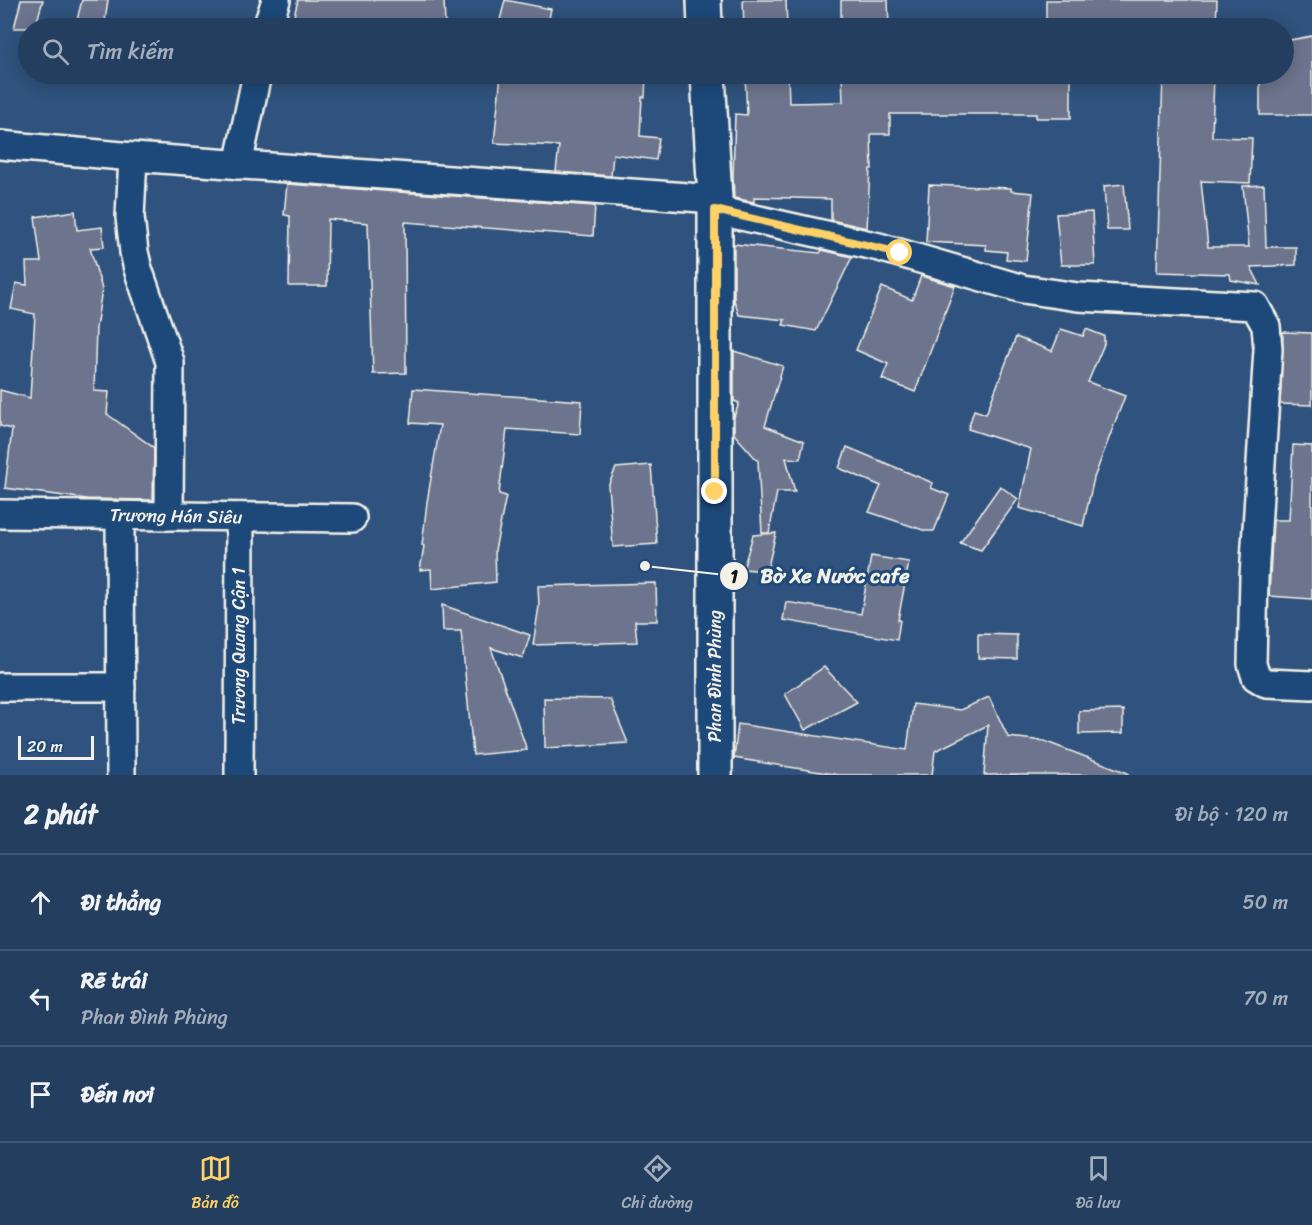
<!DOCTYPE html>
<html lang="vi">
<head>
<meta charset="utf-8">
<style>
  body { margin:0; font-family:Sriracha,sans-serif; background:#2f4967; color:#f1f3f6 }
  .scale { position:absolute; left:18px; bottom:15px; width:76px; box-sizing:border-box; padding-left:6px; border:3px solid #f4f1e8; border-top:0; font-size:16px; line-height:21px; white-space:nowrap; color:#f4f1e8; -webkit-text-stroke:4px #1f4a7a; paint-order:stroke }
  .stop { position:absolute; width:18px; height:18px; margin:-14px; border:4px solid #ffd166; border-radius:50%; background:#fff }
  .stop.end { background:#ffd166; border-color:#fff; box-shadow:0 2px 6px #0008 }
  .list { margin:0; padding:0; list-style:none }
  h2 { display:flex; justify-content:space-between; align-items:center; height:78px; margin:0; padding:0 24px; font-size:26px }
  h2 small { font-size:20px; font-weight:400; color:#a3aebc }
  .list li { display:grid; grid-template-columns:39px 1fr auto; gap:18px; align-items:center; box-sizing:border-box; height:96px; padding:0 24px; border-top:2px solid #405773 }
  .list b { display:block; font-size:22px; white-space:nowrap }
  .list p { margin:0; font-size:20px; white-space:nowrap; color:#a3aebc }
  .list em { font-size:20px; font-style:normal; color:#a3aebc }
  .icon { flex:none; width:33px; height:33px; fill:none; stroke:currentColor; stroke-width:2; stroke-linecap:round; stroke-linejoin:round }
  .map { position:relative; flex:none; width:1312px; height:775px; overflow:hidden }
  .search { position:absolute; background:#233e5e; box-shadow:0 3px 15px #0003; left:18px; right:18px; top:18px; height:66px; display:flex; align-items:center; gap:15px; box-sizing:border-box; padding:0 21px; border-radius:33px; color:#a3aebc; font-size:22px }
  .sheet { height:366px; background:#233e5e }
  nav { display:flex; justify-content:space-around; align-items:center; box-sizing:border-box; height:84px; border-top:2px solid #405773; background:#233e5e; font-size:16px; color:#a3aebc }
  nav a { display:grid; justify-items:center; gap:3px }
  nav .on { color:#ffd166 }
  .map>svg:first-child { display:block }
</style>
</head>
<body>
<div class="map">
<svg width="1312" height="775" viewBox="0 0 1312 775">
  <rect width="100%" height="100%" fill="#2f537e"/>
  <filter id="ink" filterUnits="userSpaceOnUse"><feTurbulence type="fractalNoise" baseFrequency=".0167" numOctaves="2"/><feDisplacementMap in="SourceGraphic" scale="12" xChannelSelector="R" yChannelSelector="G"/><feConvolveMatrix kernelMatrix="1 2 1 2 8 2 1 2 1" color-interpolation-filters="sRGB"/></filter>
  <g filter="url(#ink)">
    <g fill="#6d758e" stroke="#f4f1e8" stroke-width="1.5">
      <path d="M 21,0 L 43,0 L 35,28 L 14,28 Z"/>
      <path d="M 82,0 L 108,0 L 104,28 L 75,28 Z"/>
      <path d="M 298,0 L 444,0 L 445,25 L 424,20 L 420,28 L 291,28 Z"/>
      <path d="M 505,0 L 551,9 L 547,28 L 498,28 Z"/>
      <path d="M 743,0 L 786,0 L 787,28 L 744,28 Z"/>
      <path d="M 841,0 L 888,0 L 889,28 L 841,28 Z"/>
      <path d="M 1046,0 L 1217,0 L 1216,28 L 1046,28 Z"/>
      <path d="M 1312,36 L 1312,115 L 1260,115 L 1260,74 L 1284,74 L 1285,41 Z"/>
      <path d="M 501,74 L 646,74 L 645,97 L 642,97 L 640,136 L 659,138 L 656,160 L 613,154 L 611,176 L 556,172 L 559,146 L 494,143 Z"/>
      <path d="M 745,74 L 788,74 L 789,103 L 843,102 L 842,74 L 987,74 L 987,78 L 1037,79 L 1037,74 L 1071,74 L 1071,118 L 1036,118 L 1036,114 L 890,114 L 890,134 L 871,134 L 872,169 L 870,169 L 867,228 L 831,220 L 831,199 L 754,197 L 754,202 L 734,198 L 733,177 L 735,114 L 747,115 Z"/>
      <path d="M 1163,74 L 1214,74 L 1212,137 L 1252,138 L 1250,183 L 1201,181 L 1208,247 L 1249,247 L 1243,186 L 1264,185 L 1266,247 L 1296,247 L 1296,265 L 1251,267 L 1260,285 L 1231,280 L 1230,274 L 1157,272 Z"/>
      <path d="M 287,184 L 595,206 L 593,236 L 405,222 L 406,373 L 373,374 L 368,223 L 328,219 L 327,286 L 289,286 L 290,216 L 284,215 Z"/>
      <path d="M 1124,184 L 1128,230 L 1107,230 L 1104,186 Z"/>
      <path d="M 929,185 L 1011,188 L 1011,191 L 1033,193 L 1026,261 L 1006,259 L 1007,252 L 986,250 L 986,245 L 926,242 Z"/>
      <path d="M 75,211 L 77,230 L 102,227 L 104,247 L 90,248 L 102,289 L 96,328 L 94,391 L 109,392 L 107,414 L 154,448 L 153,500 L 87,499 L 5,488 L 12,429 L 0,426 L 0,390 L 30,398 L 35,314 L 11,309 L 16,283 L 27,285 L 26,262 L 41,262 L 35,217 Z"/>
      <path d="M 1092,212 L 1095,265 L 1061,265 L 1056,214 Z"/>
      <path d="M 734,244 L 820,253 L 822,250 L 852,257 L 816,331 L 783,325 L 785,320 L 739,315 L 734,300 Z"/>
      <path d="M 921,276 L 955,286 L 915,392 L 882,379 L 888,364 L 856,350 L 882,287 L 912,300 Z"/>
      <path d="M 1061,329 L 1083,336 L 1086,329 L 1104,336 L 1104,344 L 1088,382 L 1125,396 L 1094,478 L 1083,526 L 1019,508 L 1031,449 L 968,429 L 974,410 L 986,414 L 1016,337 L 1052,351 Z"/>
      <path d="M 1283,332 L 1312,333 L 1312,405 L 1280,404 Z"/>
      <path d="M 734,351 L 783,366 L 765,426 L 804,441 L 800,459 L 786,458 L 795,492 L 777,492 L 769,533 L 762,533 L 758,461 L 734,434 L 734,417 L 739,403 L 734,401 Z"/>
      <path d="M 413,389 L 582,401 L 580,434 L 507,429 L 499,494 L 506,496 L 495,550 L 496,582 L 432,589 L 431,569 L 420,570 L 424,546 L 422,545 L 427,502 L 440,425 L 410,423 Z"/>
      <path d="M 1293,445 L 1312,446 L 1312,599 L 1269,596 L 1273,520 L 1289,520 Z"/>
      <path d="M 847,447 L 933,483 L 931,488 L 949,495 L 934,531 L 926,531 L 869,512 L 881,486 L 839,468 Z"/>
      <path d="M 651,465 L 657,544 L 613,547 L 608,486 L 616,468 Z"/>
      <path d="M 1000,486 L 1018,499 L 981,550 L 960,543 Z"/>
      <path d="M 776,533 L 767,571 L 743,569 L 753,535 Z"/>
      <path d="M 871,556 L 909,562 L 898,620 L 900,620 L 897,640 L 783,620 L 786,602 L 861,614 Z"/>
      <path d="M 656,583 L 657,621 L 635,621 L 637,642 L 533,645 L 539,606 L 538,586 Z"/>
      <path d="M 442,605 L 530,635 L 523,658 L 491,648 L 527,750 L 473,755 L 461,631 L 443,631 Z"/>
      <path d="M 978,634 L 1017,635 L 1017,659 L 978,658 Z"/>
      <path d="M 824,667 L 857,702 L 805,730 L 785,694 Z"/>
      <path d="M 989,697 L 1008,737 L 1044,741 L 1128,773 L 1128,775 L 984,775 L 988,725 L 935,751 L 932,775 L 839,775 L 734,758 L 738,724 L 907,750 L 913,704 L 960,710 Z"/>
      <path d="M 544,698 L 610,699 L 628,743 L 545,748 Z"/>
      <path d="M 1123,710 L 1123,733 L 1079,734 L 1079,711 Z"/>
    </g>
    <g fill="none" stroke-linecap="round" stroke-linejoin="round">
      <g stroke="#f4f1e8" stroke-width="32">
        <g id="street">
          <path d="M 267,28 L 276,0"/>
          <path d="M 0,145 L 133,157 L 715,199"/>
          <path d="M 133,157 L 130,217 L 134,252 L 138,269 L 170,362 L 169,516"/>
          <path d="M 238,165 L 257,74"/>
          <path d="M 715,210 L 879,247 L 1023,289 L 1078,297 L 1255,306 L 1266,326 L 1268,349 L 1254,577 L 1252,664 L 1256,677 L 1266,683 L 1312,685"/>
          <path d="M 0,514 L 352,518"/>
          <path d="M 120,516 L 121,775"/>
          <path d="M 0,687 L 121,687"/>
          <path d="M 239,775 L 240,517"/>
        </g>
      </g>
      <g stroke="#f4f1e8" stroke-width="38">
        <g id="secondary">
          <path d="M 704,0 L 705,28"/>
          <path d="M 708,74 L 715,199 L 715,775"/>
        </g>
      </g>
      <use href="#street" stroke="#1f4a7a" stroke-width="27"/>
      <use href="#secondary" stroke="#1f4a7a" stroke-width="33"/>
    </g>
  </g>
  <g fill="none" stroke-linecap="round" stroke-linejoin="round" filter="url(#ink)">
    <path stroke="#ffd166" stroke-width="8" d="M 715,492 L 715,210 L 900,253"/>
  </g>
  <g text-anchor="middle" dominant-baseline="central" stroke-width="6" stroke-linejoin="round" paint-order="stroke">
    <g font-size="18" fill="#f4f1e8" stroke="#1f4a7a">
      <text transform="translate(176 516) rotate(1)">Trương Hán Siêu</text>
      <text transform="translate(239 646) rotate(-90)">Trương Quang Cận 1</text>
      <text transform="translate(715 676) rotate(-90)">Phan Đình Phùng</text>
    </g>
  </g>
  <path fill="none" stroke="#f4f1e8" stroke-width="2" d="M645 566L734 576"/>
  <g fill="#f4f1e8" stroke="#1f4a7a" stroke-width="2">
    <circle cx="645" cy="566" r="6"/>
    <circle cx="734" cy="576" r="15"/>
  </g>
  <g font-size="18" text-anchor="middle" font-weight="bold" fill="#111">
    <text x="734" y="583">1</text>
  </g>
  <g font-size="20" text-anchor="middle" font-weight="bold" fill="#f4f1e8" stroke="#1f4a7a" stroke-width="6" stroke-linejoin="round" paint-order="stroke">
    <text x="835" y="583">Bờ Xe Nước cafe</text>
  </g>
</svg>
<div class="scale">20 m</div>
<div class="stop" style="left:900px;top:253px"></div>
<div class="stop end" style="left:715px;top:492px"></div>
<div class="search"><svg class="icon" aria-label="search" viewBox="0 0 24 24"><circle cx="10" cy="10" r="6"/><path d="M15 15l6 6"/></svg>Tìm kiếm</div>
</div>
<section class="sheet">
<h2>2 phút<small>Đi bộ · 120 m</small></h2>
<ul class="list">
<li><svg class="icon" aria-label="ahead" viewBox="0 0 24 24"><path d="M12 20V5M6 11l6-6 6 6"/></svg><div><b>Đi thẳng</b></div><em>50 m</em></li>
<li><svg class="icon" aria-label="left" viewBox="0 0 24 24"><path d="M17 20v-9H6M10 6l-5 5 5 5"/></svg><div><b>Rẽ trái</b><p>Phan Đình Phùng</p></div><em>70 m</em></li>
<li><svg class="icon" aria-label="arrive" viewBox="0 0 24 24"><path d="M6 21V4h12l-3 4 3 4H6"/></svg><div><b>Đến nơi</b></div></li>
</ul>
</section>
<nav>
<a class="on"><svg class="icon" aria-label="map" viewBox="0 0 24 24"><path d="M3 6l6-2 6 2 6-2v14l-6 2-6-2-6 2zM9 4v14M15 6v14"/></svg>Bản đồ</a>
<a><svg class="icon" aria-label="directions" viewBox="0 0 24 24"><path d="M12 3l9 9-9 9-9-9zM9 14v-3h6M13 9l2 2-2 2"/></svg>Chỉ đường</a>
<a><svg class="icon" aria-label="saved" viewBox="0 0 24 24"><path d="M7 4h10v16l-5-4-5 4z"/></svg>Đã lưu</a>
</nav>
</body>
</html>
